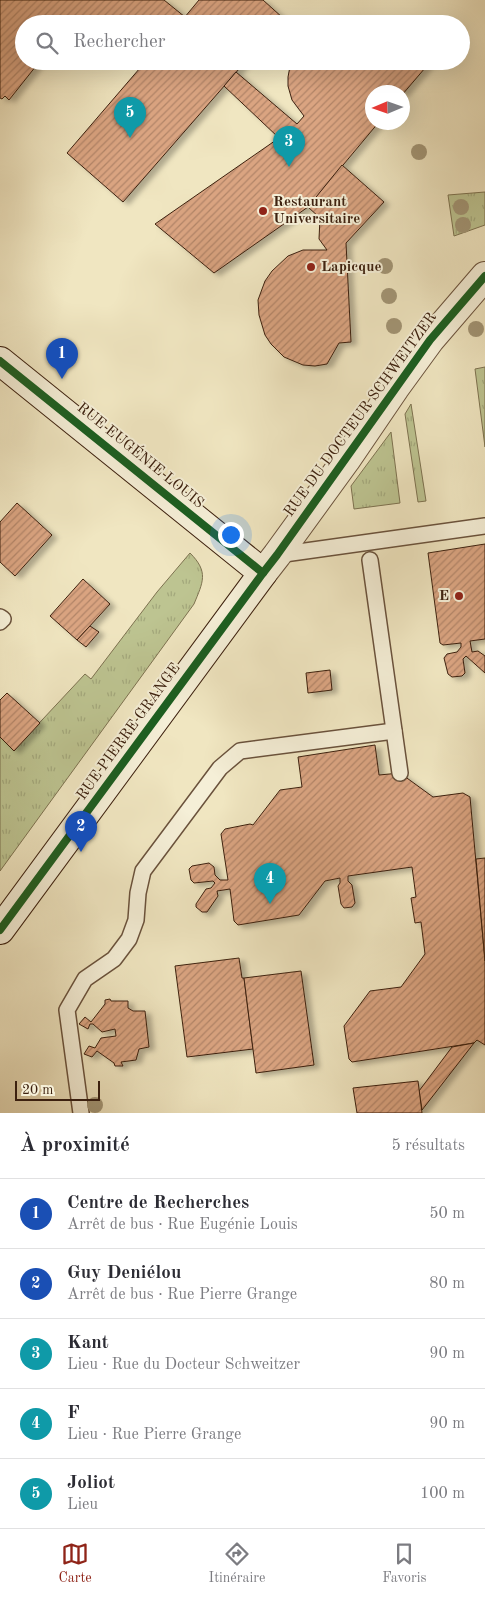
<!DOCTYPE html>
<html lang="fr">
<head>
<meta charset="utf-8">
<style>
  body { margin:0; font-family:"Old Standard TT",serif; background:#f2f2f3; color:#2b2b33 }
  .compass { position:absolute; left:365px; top:85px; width:45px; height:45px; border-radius:50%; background:#fff; box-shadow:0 5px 20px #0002; rotate:268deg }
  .scale { position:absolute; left:15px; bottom:12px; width:85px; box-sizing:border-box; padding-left:5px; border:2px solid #3d210f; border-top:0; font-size:14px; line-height:18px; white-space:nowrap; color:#3d210f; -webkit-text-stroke:4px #f5efd7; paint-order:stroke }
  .you { position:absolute; left:230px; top:534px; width:18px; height:18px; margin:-12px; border:4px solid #fff; border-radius:50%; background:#1a73e8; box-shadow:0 0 0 8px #1a73e833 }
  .badge { display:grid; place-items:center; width:32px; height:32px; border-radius:50%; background:#8f2418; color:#fff; font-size:16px; font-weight:700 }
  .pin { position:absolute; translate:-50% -41px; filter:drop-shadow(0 1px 2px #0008) }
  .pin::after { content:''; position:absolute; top:26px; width:18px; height:15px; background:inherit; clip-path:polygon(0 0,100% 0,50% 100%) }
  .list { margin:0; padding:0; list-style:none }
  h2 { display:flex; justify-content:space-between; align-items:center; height:65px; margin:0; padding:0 20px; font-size:21px }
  h2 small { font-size:16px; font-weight:400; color:#7c7c81 }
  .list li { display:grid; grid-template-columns:32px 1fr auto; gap:15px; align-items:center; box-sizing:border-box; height:70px; padding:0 20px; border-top:1px solid #e1e1e2 }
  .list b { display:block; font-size:19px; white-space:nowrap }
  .list p { margin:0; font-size:16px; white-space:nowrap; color:#7c7c81 }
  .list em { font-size:16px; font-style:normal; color:#7c7c81 }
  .icon { flex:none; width:28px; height:28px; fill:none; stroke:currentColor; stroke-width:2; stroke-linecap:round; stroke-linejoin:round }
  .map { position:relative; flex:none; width:485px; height:1113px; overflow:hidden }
  .search { position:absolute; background:#fff; box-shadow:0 5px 20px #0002; left:15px; right:15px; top:15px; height:55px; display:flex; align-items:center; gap:12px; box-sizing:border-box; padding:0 18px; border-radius:28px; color:#7c7c81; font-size:19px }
  .sheet { height:415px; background:#fff }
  nav { display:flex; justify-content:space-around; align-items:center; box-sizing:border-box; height:70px; border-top:1px solid #e1e1e2; background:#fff; font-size:14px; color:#7c7c81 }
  nav a { display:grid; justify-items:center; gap:2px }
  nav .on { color:#8f2418 }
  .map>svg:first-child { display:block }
</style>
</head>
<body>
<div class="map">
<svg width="485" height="1113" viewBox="0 0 485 1113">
  <defs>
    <pattern id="grass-tufts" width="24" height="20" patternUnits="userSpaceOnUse" patternTransform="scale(1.25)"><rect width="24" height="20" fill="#bdc491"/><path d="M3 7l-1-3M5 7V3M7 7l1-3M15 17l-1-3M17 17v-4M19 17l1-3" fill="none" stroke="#a3a87c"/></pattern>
    <pattern id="building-hatch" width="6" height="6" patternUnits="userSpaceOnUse" patternTransform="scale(1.25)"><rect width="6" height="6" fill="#daa481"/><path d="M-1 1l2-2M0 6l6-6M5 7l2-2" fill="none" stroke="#b28568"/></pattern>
    <filter id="shadow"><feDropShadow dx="5.5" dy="3" stdDeviation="2.5" flood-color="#0004"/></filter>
  </defs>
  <rect width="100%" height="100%" fill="#f0e6c1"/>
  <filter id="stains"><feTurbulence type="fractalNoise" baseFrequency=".004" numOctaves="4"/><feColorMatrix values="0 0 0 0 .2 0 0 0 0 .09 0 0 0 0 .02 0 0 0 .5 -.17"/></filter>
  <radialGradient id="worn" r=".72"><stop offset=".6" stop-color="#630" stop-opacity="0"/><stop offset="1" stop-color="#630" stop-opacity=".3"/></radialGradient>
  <g fill="url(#grass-tufts)" stroke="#7d7250">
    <path d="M 485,192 L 485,225 L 454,236 L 448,195 Z"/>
    <path d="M 485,367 L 485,447 L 475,369 Z"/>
    <path d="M 411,404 L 426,501 L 418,502 L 405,414 Z"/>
    <path d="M 391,432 L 400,503 L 354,509 L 351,486 Z"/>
    <path d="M 190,553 C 209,572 203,582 194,604 L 0,871 L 0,737 L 14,750 L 85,674 L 91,679 L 157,592 Z"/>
  </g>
  <g fill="url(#building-hatch)" stroke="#3d210f" filter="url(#shadow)">
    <path d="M 0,0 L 164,0 L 185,17 L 179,24 L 24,24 L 24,61 L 40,61 L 9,100 L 5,96 L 2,99 L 0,98 Z"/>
    <path d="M 199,0 L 263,0 L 283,18 L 278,24 L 179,24 Z"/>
    <path d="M 146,61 L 246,61 L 123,202 L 67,153 Z"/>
    <path d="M 291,61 L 431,61 L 402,95 L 402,92 L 372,92 L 372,122 L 379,122 L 308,207 L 214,273 L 155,224 L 279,138 L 224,86 L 236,72 L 297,124 L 304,116 L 292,100 L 288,86 L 288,77 Z"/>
    <path d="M 342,165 L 384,202 L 346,243 L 351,342 L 339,343 L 327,364 L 315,366 L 303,365 L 284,357 L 271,344 L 265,335 L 259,315 L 258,300 L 265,281 L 272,271 L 288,256 L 303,250 L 327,250 L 319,239 L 320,218 L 308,207 Z"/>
    <path d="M 17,503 L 52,535 L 15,576 L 0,562 L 0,522 Z"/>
    <path d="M 485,544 L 485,639 L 470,641 L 472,652 L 478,651 L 485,656 L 485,673 L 466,656 L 463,659 L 465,673 L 462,676 L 452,677 L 448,674 L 444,658 L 447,654 L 457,652 L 461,647 L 461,643 L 443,645 L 440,643 L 428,553 Z"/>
    <path d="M 83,579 L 110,604 L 77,640 L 50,616 Z"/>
    <path d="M 90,626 L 99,632 L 86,647 L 77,640 Z"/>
    <path d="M 330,670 L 332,690 L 308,693 L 306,673 Z"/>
    <path d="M 7,693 L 40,723 L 14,751 L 0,737 L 0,700 Z"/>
    <path d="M 375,745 L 379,775 L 400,773 L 433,797 L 463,793 L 470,797 L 485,961 L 485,1045 L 477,1040 L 474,1043 L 352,1062 L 349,1059 L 344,1026 L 370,991 L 401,987 L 425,954 L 421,922 L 415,923 L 411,898 L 416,897 L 412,867 L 348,876 L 348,881 L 352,885 L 355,903 L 352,907 L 344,908 L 341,904 L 338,886 L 340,883 L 340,878 L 325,881 L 299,915 L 238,925 L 234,921 L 230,889 L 217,891 L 218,896 L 207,912 L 202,912 L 196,907 L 196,904 L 206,889 L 211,888 L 215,883 L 213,881 L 194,883 L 191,880 L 189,869 L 192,866 L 209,863 L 214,867 L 215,875 L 220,880 L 228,880 L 221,834 L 225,829 L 250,824 L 253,825 L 280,790 L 302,787 L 298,757 Z"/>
    <path d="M 485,858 L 485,961 L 476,859 Z"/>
    <path d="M 239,958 L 242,978 L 244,978 L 253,1049 L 187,1057 L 175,966 Z"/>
    <path d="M 301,971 L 314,1065 L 256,1073 L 244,978 Z"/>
    <path d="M 110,999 L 111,1001 L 128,1001 L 128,1008 L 133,1011 L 145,1011 L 149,1047 L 139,1049 L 136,1060 L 121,1062 L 123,1066 L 115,1066 L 114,1063 L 97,1051 L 92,1057 L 84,1054 L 89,1046 L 95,1048 L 101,1038 L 116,1036 L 115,1029 L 102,1032 L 93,1024 L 90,1024 L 88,1029 L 79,1024 L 85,1017 L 91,1022 L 105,1004 L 105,1000 Z"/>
    <path d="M 474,1043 L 422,1110 L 419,1091 L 452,1047 Z"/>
    <path d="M 418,1081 L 422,1113 L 357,1113 L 353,1088 Z"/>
  </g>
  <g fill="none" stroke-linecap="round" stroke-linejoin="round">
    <g stroke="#6a523c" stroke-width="18">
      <g id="lane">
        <path d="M 277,555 L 485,526"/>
        <path d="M 370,560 L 400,773"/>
        <path d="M 0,617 L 3,619 L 0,622"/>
        <path d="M 81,1113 L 67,1010 L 85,979 L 114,959 L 129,939 L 136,920 L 138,893 L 143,871 L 220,768 L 240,751 L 394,731"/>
      </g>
    </g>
    <g stroke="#6a523c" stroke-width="30">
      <path id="street" d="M 263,573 L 277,555 L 346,460 L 395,388 L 430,340 L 485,276"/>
    </g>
    <g stroke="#3d210f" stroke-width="30">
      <path id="secondary" d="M 0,361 L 263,573 L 0,930"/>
    </g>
    <use href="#lane" stroke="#f5efd7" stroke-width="15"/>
    <use href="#street" stroke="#f5efd7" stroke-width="28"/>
    <use href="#secondary" stroke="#f5efd7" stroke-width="28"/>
    <g stroke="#f5efd7" stroke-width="11">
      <g id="cycleway">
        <path d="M 0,361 L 263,573"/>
        <path d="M 0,930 L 263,573 L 277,555 L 430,340 L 485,276"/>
      </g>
    </g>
    <use href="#cycleway" stroke="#1b5e20" stroke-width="8"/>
  </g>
  <g fill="#a29575">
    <circle cx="419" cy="152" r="8"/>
    <circle cx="461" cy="207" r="8"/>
    <circle cx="463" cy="225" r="8"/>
    <circle cx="385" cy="266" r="8"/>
    <circle cx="389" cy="296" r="8"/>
    <circle cx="394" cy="326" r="8"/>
    <circle cx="476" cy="329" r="8"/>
    <circle cx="95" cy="1105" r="8"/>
  </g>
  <g fill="#8f2418" stroke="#f5efd7" stroke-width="2">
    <circle cx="263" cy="211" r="5"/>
    <circle cx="311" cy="267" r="5"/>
    <circle cx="459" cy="596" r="5"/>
  </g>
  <g text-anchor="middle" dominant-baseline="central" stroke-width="4" stroke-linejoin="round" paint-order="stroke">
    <g font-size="15" font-weight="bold" fill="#3d210f" stroke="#f5efd7" text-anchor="start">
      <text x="273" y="202">Restaurant<tspan x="273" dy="17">Universitaire</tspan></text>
      <text x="321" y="267">Lapicque</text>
      <text x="449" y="596" text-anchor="end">E</text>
    </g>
    <g font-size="15" fill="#3d210f" stroke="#f5efd7">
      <text transform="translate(361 415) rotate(-54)">RUE DU DOCTEUR SCHWEITZER</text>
      <text transform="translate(140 456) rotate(39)">RUE EUGÉNIE LOUIS</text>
      <text transform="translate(129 732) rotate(-54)">RUE PIERRE GRANGE</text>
    </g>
  </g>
  <rect width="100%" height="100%" filter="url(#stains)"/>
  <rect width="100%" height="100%" fill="url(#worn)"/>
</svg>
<svg class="compass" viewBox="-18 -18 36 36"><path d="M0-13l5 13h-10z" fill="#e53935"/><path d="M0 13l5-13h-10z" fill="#7c7c81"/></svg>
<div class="scale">20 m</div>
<div class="you"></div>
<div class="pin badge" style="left:62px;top:379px;background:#1a4fb4">1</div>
<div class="pin badge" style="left:81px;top:852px;background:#1a4fb4">2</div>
<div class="pin badge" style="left:289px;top:167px;background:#0f9aa8">3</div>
<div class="pin badge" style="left:270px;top:904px;background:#0f9aa8">4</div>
<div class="pin badge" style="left:130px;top:138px;background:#0f9aa8">5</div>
<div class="search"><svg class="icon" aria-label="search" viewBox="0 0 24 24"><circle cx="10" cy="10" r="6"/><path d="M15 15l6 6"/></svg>Rechercher</div>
</div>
<section class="sheet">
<h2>À proximité<small>5 résultats</small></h2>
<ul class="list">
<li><span class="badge" style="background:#1a4fb4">1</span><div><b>Centre de Recherches</b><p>Arrêt de bus · Rue Eugénie Louis</p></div><em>50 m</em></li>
<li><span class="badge" style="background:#1a4fb4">2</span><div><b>Guy Deniélou</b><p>Arrêt de bus · Rue Pierre Grange</p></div><em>80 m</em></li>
<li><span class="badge" style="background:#0f9aa8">3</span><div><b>Kant</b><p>Lieu · Rue du Docteur Schweitzer</p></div><em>90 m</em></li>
<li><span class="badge" style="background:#0f9aa8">4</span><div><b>F</b><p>Lieu · Rue Pierre Grange</p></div><em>90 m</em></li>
<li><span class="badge" style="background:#0f9aa8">5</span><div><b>Joliot</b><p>Lieu</p></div><em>100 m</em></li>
</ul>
</section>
<nav>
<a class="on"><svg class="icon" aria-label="map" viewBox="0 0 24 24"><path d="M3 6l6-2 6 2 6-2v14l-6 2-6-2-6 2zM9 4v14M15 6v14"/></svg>Carte</a>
<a><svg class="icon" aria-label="directions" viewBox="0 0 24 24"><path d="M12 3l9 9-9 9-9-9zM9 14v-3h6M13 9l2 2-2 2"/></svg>Itinéraire</a>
<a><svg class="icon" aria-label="saved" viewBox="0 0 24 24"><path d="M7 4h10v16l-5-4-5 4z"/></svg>Favoris</a>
</nav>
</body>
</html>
